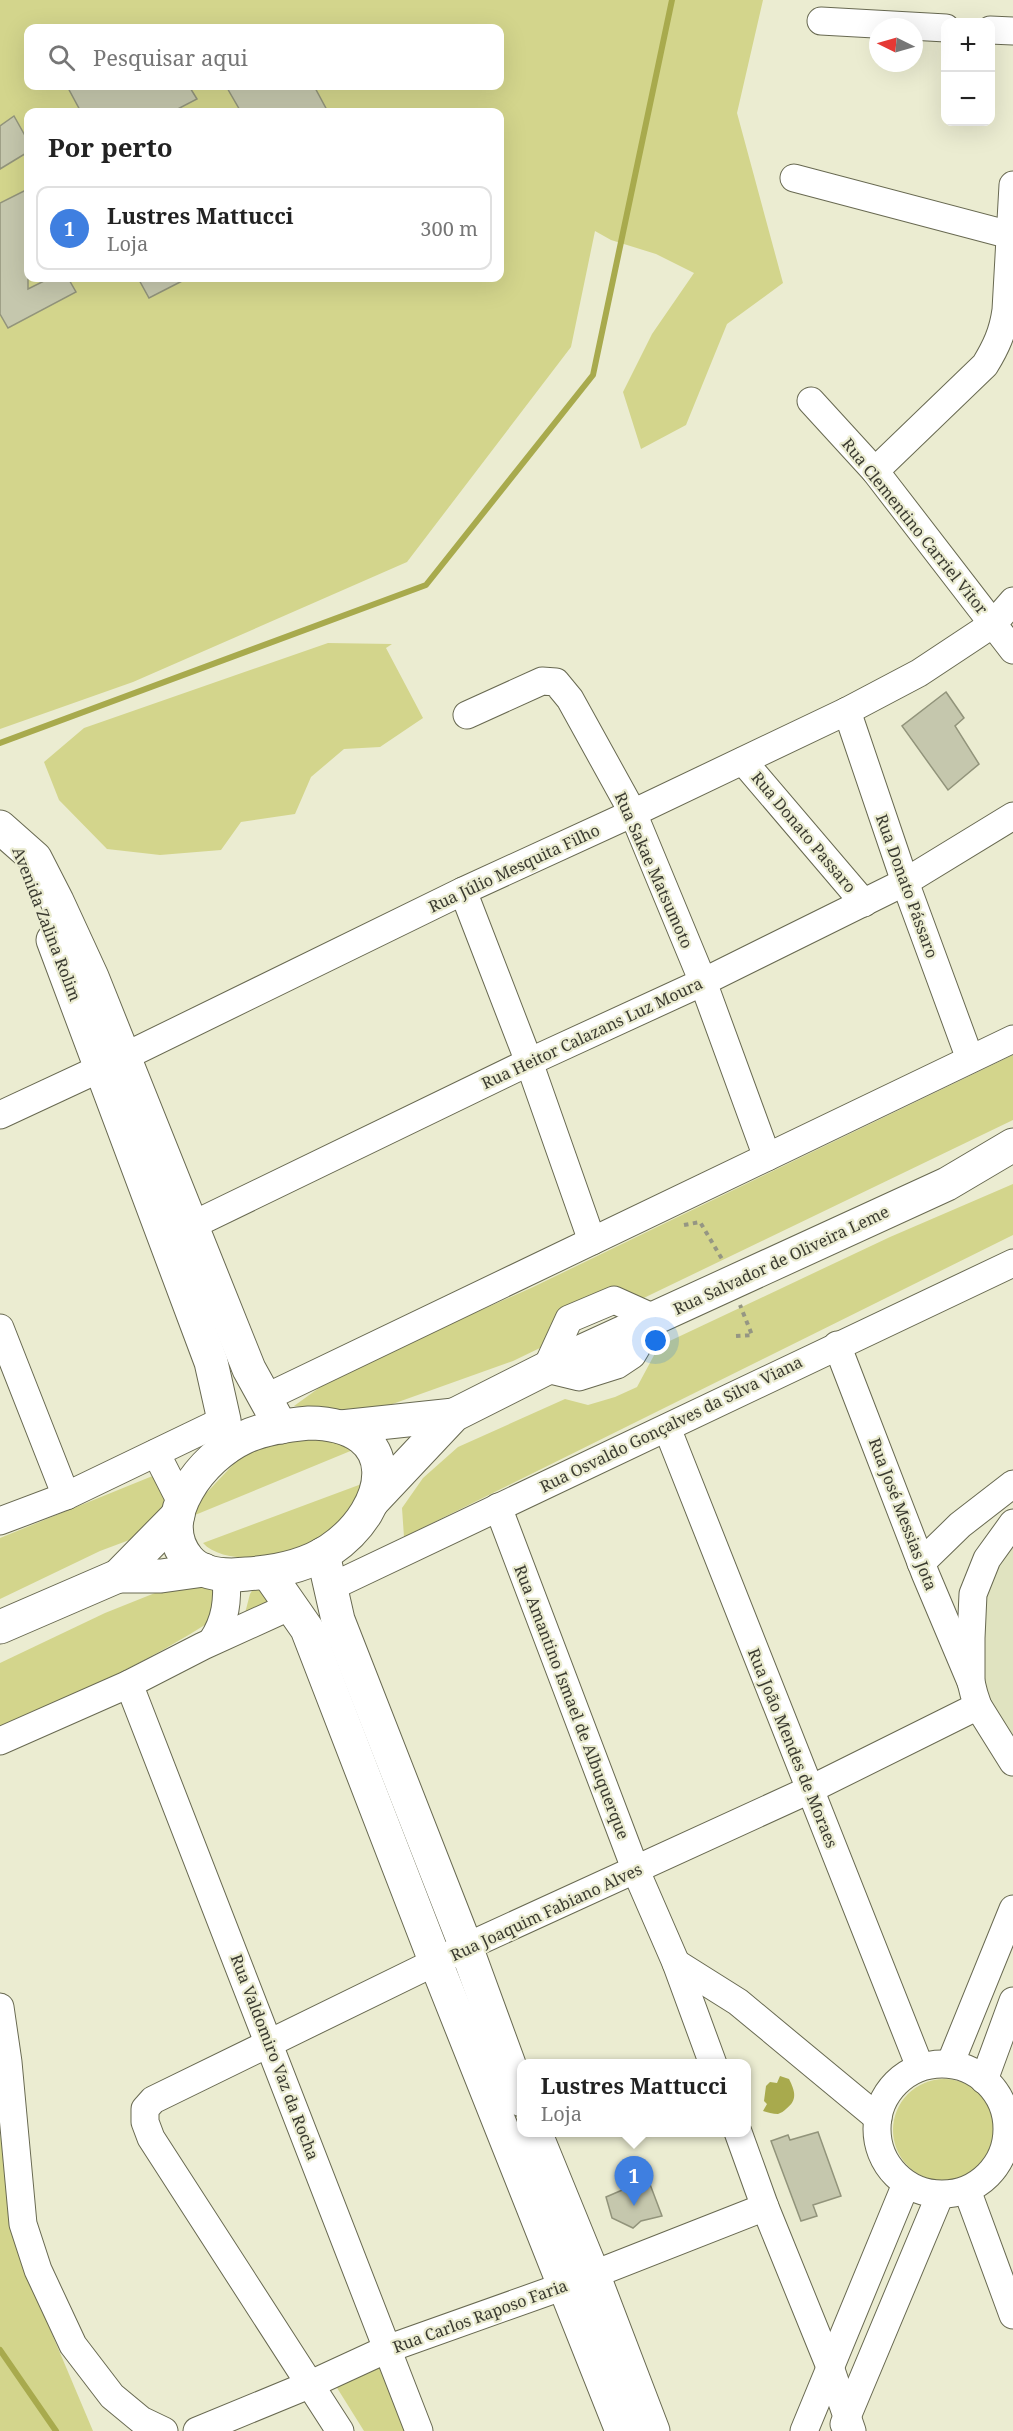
<!DOCTYPE html>
<html lang="pt">
<head>
<meta charset="utf-8">
<style>
  body { margin:0; font-family:"Noto Serif",serif; background:#f2f2f2; color:#222 }
  .controls { position:absolute; right:18px; top:18px; display:grid; overflow:hidden; border-radius:12px; box-shadow:0 6px 24px #0002 }
  .controls button { width:54px; height:54px; display:grid; place-items:center; padding:0; border:0; border-bottom:2px solid #e0e0e0; background:#fff; color:#222; font:30px sans-serif }
  .compass { position:absolute; left:869px; top:18px; width:54px; height:54px; border-radius:50%; background:#fff; box-shadow:0 6px 24px #0002; rotate:275deg }
  .you { position:absolute; left:656px; top:1341px; width:21px; height:21px; margin:-15px; border:4px solid #fff; border-radius:50%; background:#1a73e8; box-shadow:0 0 0 9px #1a73e833 }
  .badge { display:grid; place-items:center; width:39px; height:39px; border-radius:50%; background:#81822c; color:#fff; font-size:20px; font-weight:700 }
  .pin { position:absolute; translate:-50% -50px; filter:drop-shadow(0 2px 3px #0008) }
  .pin::after { content:''; position:absolute; top:32px; width:21px; height:18px; background:inherit; clip-path:polygon(0 0,100% 0,50% 100%) }
  .popup { position:absolute; left:517px; top:2059px; width:234px; height:78px; box-sizing:border-box; display:grid; place-content:center; border-radius:12px; background:#fff; filter:drop-shadow(0 2px 4px #0005); font-size:20px; white-space:nowrap; color:#767676 }
  .popup b { font-size:22px; color:#222 }
  .popup::after { content:''; position:absolute; left:50%; top:100%; margin-left:-12px; border:12px solid transparent; border-top-color:#fff }
  .list { margin:0; padding:0; list-style:none }
  h2 { display:flex; justify-content:space-between; align-items:center; height:78px; margin:0; padding:0 24px; font-size:26px }
  h2 small { font-size:20px; font-weight:400; color:#767676 }
  .list li { display:grid; grid-template-columns:39px 1fr auto; gap:18px; align-items:center; box-sizing:border-box; height:84px; margin:0 12px 12px; padding:0 12px; border:2px solid #e0e0e0; border-radius:12px }
  .list b { display:block; font-size:22px; white-space:nowrap }
  .list p { margin:0; font-size:20px; white-space:nowrap; color:#767676 }
  .list em { font-size:20px; font-style:normal; color:#767676 }
  .icon { flex:none; width:33px; height:33px; fill:none; stroke:currentColor; stroke-width:2; stroke-linecap:round; stroke-linejoin:round }
  .map { position:relative; flex:none; width:1013px; height:2431px; overflow:hidden }
  .search { position:absolute; background:#fff; box-shadow:0 6px 24px #0002; left:24px; top:24px; width:480px; height:66px; display:flex; align-items:center; gap:15px; box-sizing:border-box; padding:0 21px; border-radius:12px; color:#767676; font-size:22px }
  .panel { position:absolute; background:#fff; box-shadow:0 6px 24px #0002; left:24px; top:108px; width:480px; height:174px; border-radius:12px }
  .map>svg:first-child { display:block }
</style>
</head>
<body>
<div class="map">
<svg width="1013" height="2431" viewBox="0 0 1013 2431">
  <rect width="100%" height="100%" fill="#ebecd1"/>
  <path fill="#e0e3c0" d="M 1013,1528 L 1013,1744 L 983,1698 L 976,1614 Z"/>
  <g fill="#d3d58c" fill-rule="evenodd">
    <path d="M 0,0 L 763,0 L 737,113 L 783,283 L 727,324 L 686,425 L 641,449 L 623,392 L 652,334 L 694,273 L 656,254 L 611,240 L 595,231 L 571,347 L 407,562 L 133,682 L 0,729 ZM 28,28 L 500,28 L 500,86 L 28,86 ZM 28,112 L 500,112 L 500,278 L 28,278 Z"/>
    <path d="M 328,643 L 392,644 L 386,648 L 423,718 L 380,747 L 344,749 L 311,777 L 295,814 L 241,822 L 221,850 L 160,855 L 107,849 L 59,800 L 44,762 L 84,728 Z"/>
    <path d="M 1013,1055 L 1013,1120 L 513,1361 L 387,1406 L 334,1410 L 294,1406 L 341,1372 L 531,1288 Z"/>
    <path d="M 1013,1184 L 1013,1235 L 404,1537 L 402,1508 L 423,1478 L 458,1447 L 565,1399 L 588,1405 L 615,1397 L 637,1387 L 659,1346 L 890,1237 Z"/>
    <path d="M 311,1432 L 365,1445 L 195,1515 L 197,1503 L 243,1454 Z"/>
    <path d="M 155,1475 L 166,1501 L 140,1536 L 100,1551 L 0,1599 L 0,1538 Z"/>
    <path d="M 375,1479 C 361,1495 339,1527 324,1539 C 300,1558 225,1568 203,1543 Z"/>
    <path d="M 218,1586 L 216,1618 C 148,1662 74,1696 0,1728 L 0,1663 L 105,1613 L 165,1589 Z"/>
    <path d="M 255,1586 L 279,1602 L 244,1617 L 250,1594 Z"/>
    <circle cx="944" cy="2130" r="51"/>
    <path d="M 0,2135 L 22,2250 L 44,2315 L 93,2431 L 0,2431 Z"/>
    <path d="M 387,2363 L 413,2431 L 364,2431 L 334,2383 Z"/>
  </g>
  <path fill="#a8aa4d" d="M 780,2076 L 789,2079 C 795,2091 798,2100 786,2109 C 784,2111 781,2113 778,2114 C 773,2114 767,2112 763,2111 L 767,2104 L 764,2101 L 766,2086 L 770,2082 L 777,2083 Z"/>
  <g fill="none" stroke-linecap="round" stroke-linejoin="round">
    <g stroke="#a8aa4d" stroke-width="6">
      <path d="M 0,743 L 426,585 L 593,375 L 672,0"/>
      <path d="M 0,2350 L 56,2431"/>
    </g>
  </g>
  <g fill="#c5c7ad" stroke="#92947b" stroke-width="1.5">
    <path d="M 67,86 L 189,86 L 197,99 L 172,112 L 81,112 Z"/>
    <path d="M 226,86 L 314,86 L 328,112 L 241,112 Z"/>
    <path d="M 14,116 L 28,141 L 28,152 L 0,169 L 0,126 Z"/>
    <path d="M 28,189 L 28,289 L 50,278 L 68,278 L 76,292 L 8,328 L 0,314 L 0,203 Z"/>
    <path d="M 138,278 L 188,278 L 149,298 Z"/>
    <path d="M 946,692 L 964,718 L 955,726 L 979,764 L 948,790 L 902,726 Z"/>
    <path d="M 818,2132 L 841,2196 L 813,2205 L 817,2216 L 801,2221 L 771,2141 L 788,2135 L 790,2140 Z"/>
    <path d="M 648,2179 L 662,2216 L 641,2221 L 633,2228 L 612,2218 L 606,2197 Z"/>
  </g>
  <g fill="none" stroke-linecap="round" stroke-linejoin="round">
    <g stroke="#686951" stroke-width="29">
      <g id="minor">
        <path d="M 821,21 L 946,28"/>
        <path d="M 990,30 L 1013,31"/>
        <path d="M 794,178 L 1010,235"/>
        <path d="M 811,401 L 875,471 L 1013,650"/>
        <path d="M 875,471 L 985,365 C 996,347 1003,332 1006,310 L 1013,185"/>
        <path d="M 847,711 L 905,882 L 970,1059"/>
        <path d="M 467,715 L 542,681 L 556,682 L 570,699 L 633,813 L 703,982 L 767,1157"/>
        <path d="M 743,761 L 864,903"/>
        <path d="M 463,891 L 529,1062 L 592,1241"/>
        <path d="M 0,1115 L 101,1068 L 463,891 L 633,813 L 847,711 L 919,673 L 993,624 L 1013,601"/>
        <path d="M 174,1234 L 529,1062 L 703,982 L 905,882 L 1013,816"/>
        <path d="M 614,1300 L 654,1318 L 632,1355 L 617,1365 L 579,1377 L 546,1369 L 569,1319 Z"/>
        <path d="M 0,1328 L 66,1496"/>
        <path d="M 837,1345 L 925,1573 L 971,1682"/>
        <path d="M 265,1398 L 1013,1039"/>
        <path d="M 667,1428 L 920,2067"/>
        <path d="M 156,1453 L 181,1502"/>
        <path d="M 498,1507 L 636,1871 L 676,1963 L 713,2064"/>
        <path d="M 0,1521 L 66,1496 L 224,1420"/>
        <path d="M 1013,1523 L 987,1559 L 973,1594 L 971,1638 L 971,1682 L 974,1694 L 978,1706 L 1013,1762"/>
        <path d="M 921,1563 L 960,1525 L 1013,1484"/>
        <path d="M 331,1587 L 1013,1263"/>
        <path d="M 212,1641 C 226,1620 228,1600 226,1575"/>
        <path d="M 129,1684 L 419,2431"/>
        <path d="M 0,1741 L 129,1684 L 203,1646 L 291,1606"/>
        <path d="M 676,1963 L 738,2002 L 878,2118"/>
        <path d="M 0,2007 L 8,2062 L 23,2224 L 38,2270 L 73,2345 L 112,2396 L 141,2420 L 164,2431"/>
        <path d="M 950,2064 L 1013,1909"/>
        <circle cx="942" cy="2129" r="65"/>
        <path d="M 984,2080 L 1013,2001"/>
        <path d="M 738,2132 L 765,2207 L 830,2367 L 852,2431"/>
        <path d="M 967,2190 L 1013,2315"/>
        <path d="M 844,2424 L 940,2195"/>
        <path d="M 197,2431 L 311,2384 L 387,2349 L 564,2286 L 765,2207"/>
        <path d="M 340,2431 L 151,2138 L 145,2122 L 145,2109 L 153,2100 L 466,1947 L 809,1790 L 978,1706"/>
        <path d="M 804,2431 L 906,2184"/>
      </g>
    </g>
    <g stroke="#686951" stroke-width="35">
      <g id="major">
        <path d="M 0,827 L 35,858 L 57,901 L 92,977 L 249,1369 L 281,1427"/>
        <path d="M 53,940 L 211,1362 L 224,1420 L 227,1447"/>
        <path d="M 309,1423 C 405,1424 392,1508 330,1550 C 306,1566 276,1572 247,1574 C 228,1576 202,1576 188,1559 C 153,1518 204,1456 243,1438 C 263,1428 287,1425 309,1423 Z"/>
        <path d="M 341,1427 L 454,1415"/>
        <path d="M 373,1501 L 454,1415 L 563,1360 L 947,1184 L 1013,1145"/>
        <path d="M 323,1554 L 338,1620 L 466,1947 L 522,2100"/>
        <path d="M 268,1573 L 307,1629 L 436,1963 L 622,2431"/>
        <path d="M 118,1576 L 161,1576 L 204,1570"/>
        <path d="M 0,1627 L 118,1576 L 178,1515"/>
        <path d="M 535,2132 L 593,2274 L 653,2431"/>
      </g>
    </g>
    <g stroke="#959683" stroke-width="4" stroke-dasharray="4.5 4.5" stroke-linecap="butt">
      <path d="M 684,1225 L 700,1222 L 722,1259"/>
      <path d="M 736,1336 L 752,1335 L 740,1305"/>
    </g>
    <use href="#minor" stroke="#fff" stroke-width="27"/>
    <use href="#major" stroke="#fff" stroke-width="33"/>
  </g>
  <g text-anchor="middle" dominant-baseline="central" stroke-width="4.5" stroke-linejoin="round" paint-order="stroke">
    <g font-size="16" fill="#3b3b31" stroke="#ebecd1">
      <text transform="translate(915 526) rotate(51)">Rua Clementino Carriel Vitor</text>
      <text transform="translate(804 832) rotate(50)">Rua Donato Passaro</text>
      <text transform="translate(514 868) rotate(-25)">Rua Júlio Mesquita Filho</text>
      <text transform="translate(654 870) rotate(66)">Rua Sakae Matsumoto</text>
      <text transform="translate(907 886) rotate(70)">Rua Donato Pássaro</text>
      <text transform="translate(47 924) rotate(69)">Avenida Zalina Rolim</text>
      <text transform="translate(592 1033) rotate(-25)">Rua Heitor Calazans Luz Moura</text>
      <text transform="translate(781 1260) rotate(-25)">Rua Salvador de Oliveira Leme</text>
      <text transform="translate(671 1424) rotate(-26)">Rua Osvaldo Gonçalves da Silva Viana</text>
      <text transform="translate(903 1514) rotate(69)">Rua José Messias Jota</text>
      <text transform="translate(572 1702) rotate(69)">Rua Amantino Ismael de Albuquerque</text>
      <text transform="translate(793 1748) rotate(68)">Rua João Mendes de Moraes</text>
      <text transform="translate(546 1912) rotate(-25)">Rua Joaquim Fabiano Alves</text>
      <text transform="translate(275 2057) rotate(69)">Rua Valdomiro Vaz da Rocha</text>
      <text transform="translate(480 2316) rotate(-20)">Rua Carlos Raposo Faria</text>
    </g>
  </g>
</svg>
<div class="controls">
<button>+</button>
<button>−</button>
</div>
<svg class="compass" viewBox="-18 -18 36 36"><path d="M0-13l5 13h-10z" fill="#e53935"/><path d="M0 13l5-13h-10z" fill="#767676"/></svg>
<div class="you"></div>
<div class="pin badge" style="left:634px;top:2206px;background:#3f7fe0">1</div>
<div class="popup"><b>Lustres Mattucci</b>Loja</div>
<div class="search"><svg class="icon" aria-label="search" viewBox="0 0 24 24"><circle cx="10" cy="10" r="6"/><path d="M15 15l6 6"/></svg>Pesquisar aqui</div>
<section class="panel">
<h2>Por perto<small></small></h2>
<ul class="list">
<li><span class="badge" style="background:#3f7fe0">1</span><div><b>Lustres Mattucci</b><p>Loja</p></div><em>300 m</em></li>
</ul>
</section>
</div>
</body>
</html>
